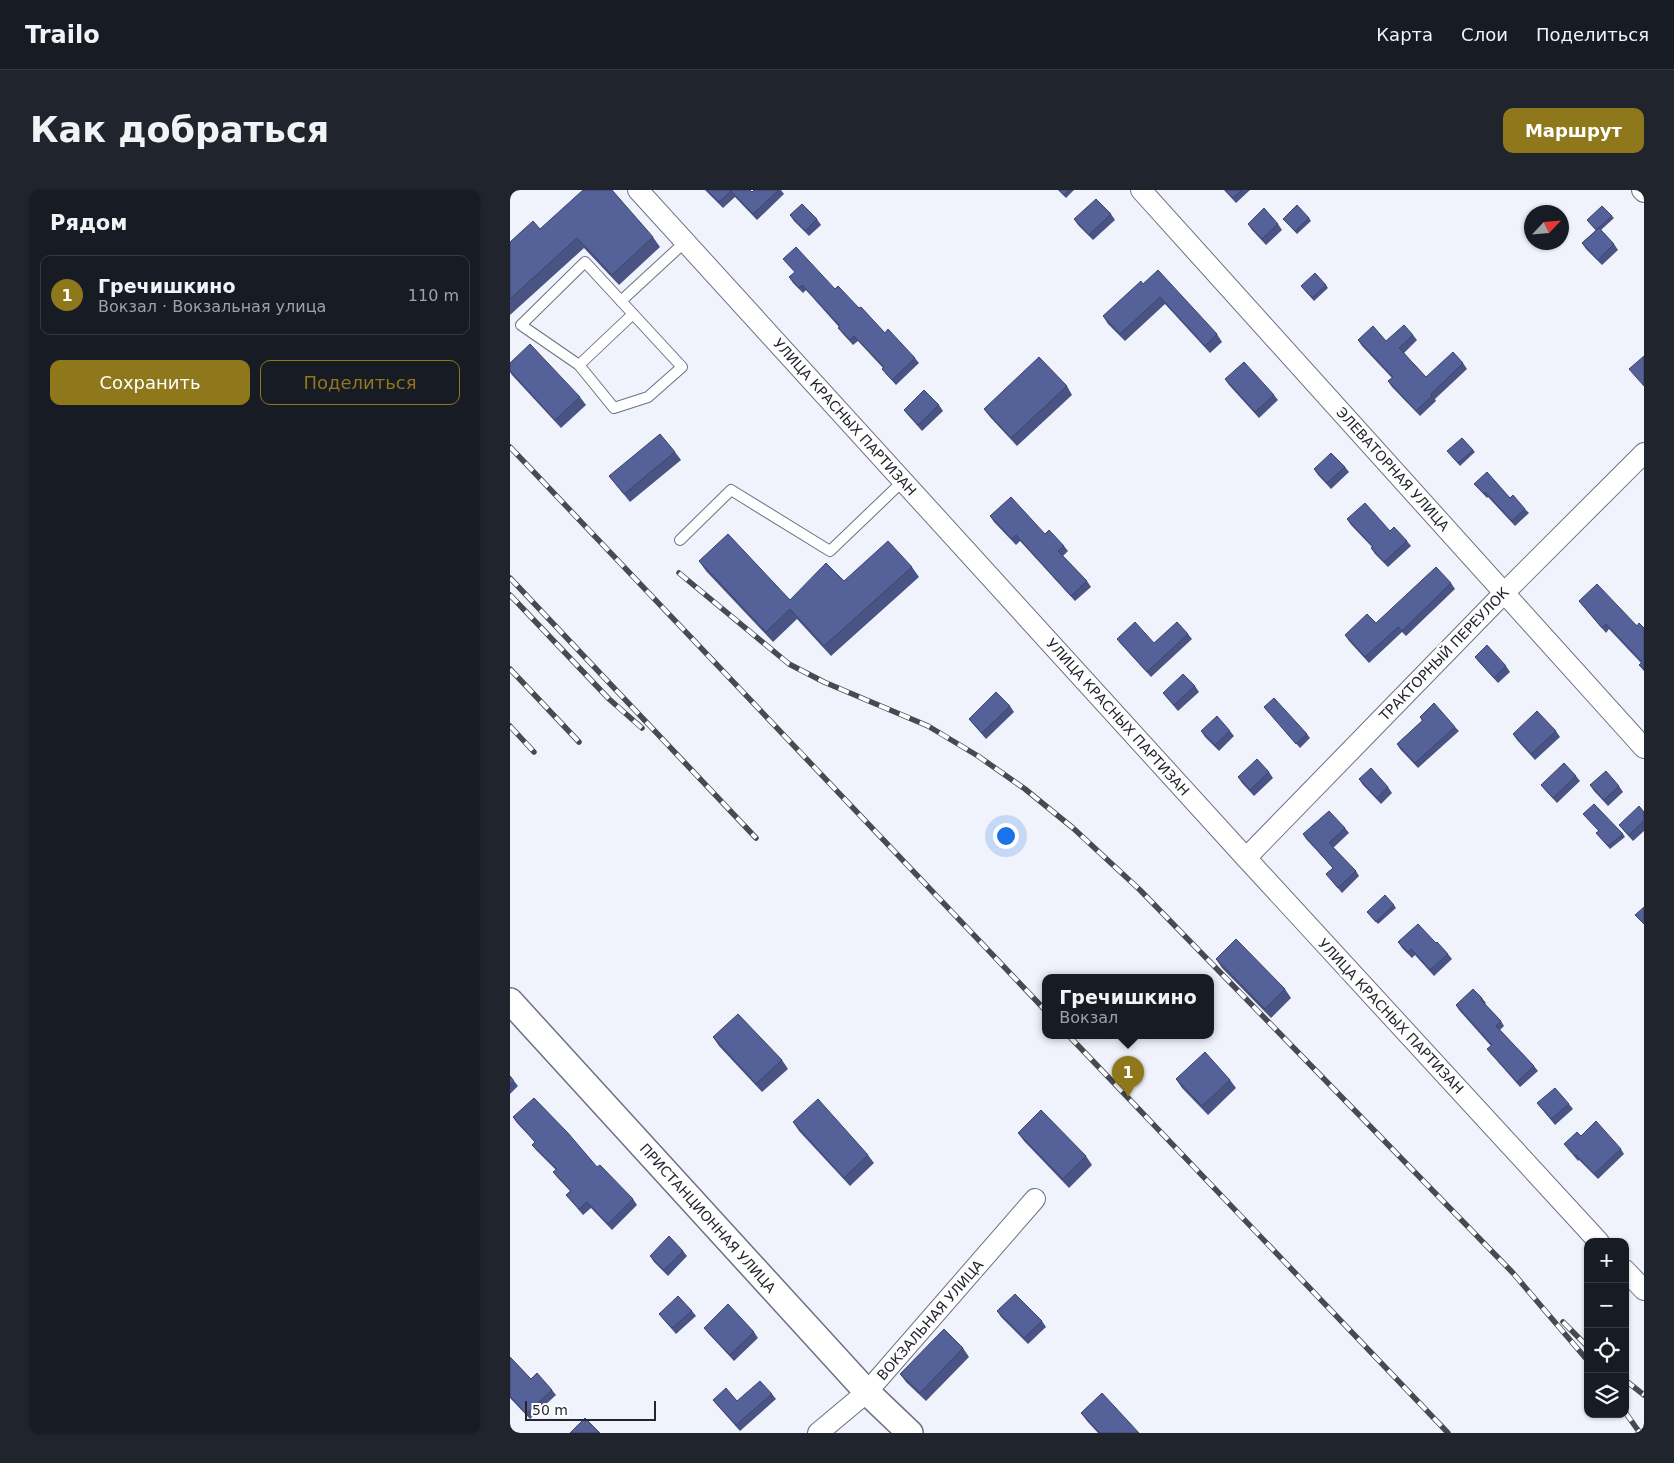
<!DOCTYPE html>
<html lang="ru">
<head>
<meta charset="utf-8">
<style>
  body { margin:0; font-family:"DejaVu Sans",sans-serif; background:#20242c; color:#f1f3f6 }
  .controls { position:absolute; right:15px; bottom:15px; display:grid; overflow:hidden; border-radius:10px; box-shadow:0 1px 4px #0004 }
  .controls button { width:45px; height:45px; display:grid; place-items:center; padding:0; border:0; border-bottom:1px solid #363941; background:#171b24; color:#f1f3f6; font:25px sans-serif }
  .compass { position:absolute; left:1014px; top:15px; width:45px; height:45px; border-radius:50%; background:#171b24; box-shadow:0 1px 4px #0004; rotate:64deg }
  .scale { position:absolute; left:15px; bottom:12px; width:131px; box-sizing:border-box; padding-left:5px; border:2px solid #24262e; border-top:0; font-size:14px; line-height:18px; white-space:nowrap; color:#24262e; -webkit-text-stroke:4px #fff; paint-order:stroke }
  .you { position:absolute; left:495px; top:645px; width:18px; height:18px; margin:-12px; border:4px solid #fff; border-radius:50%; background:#1a73e8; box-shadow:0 0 0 8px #1a73e833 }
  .badge { display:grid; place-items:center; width:32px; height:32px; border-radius:50%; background:#8f771c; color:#fff; font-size:16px; font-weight:700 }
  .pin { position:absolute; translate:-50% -41px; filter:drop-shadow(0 1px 2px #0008) }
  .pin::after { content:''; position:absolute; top:26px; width:18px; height:15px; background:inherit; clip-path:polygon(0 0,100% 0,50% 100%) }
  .popup { position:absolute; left:532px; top:784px; width:172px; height:65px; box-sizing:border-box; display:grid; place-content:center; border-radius:10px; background:#171b24; filter:drop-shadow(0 1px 4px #0005); font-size:16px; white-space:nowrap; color:#9ea1a6 }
  .popup b { font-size:19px; color:#f1f3f6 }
  .popup::after { content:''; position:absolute; left:50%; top:100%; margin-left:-10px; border:10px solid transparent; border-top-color:#171b24 }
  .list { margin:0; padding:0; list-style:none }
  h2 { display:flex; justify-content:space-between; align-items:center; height:65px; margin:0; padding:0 20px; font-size:21px }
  h2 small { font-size:16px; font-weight:400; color:#9ea1a6 }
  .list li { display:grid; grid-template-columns:32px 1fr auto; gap:15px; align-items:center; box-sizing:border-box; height:80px; margin:0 10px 10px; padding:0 10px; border:1px solid #363941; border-radius:10px }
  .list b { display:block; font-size:19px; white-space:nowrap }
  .list p { margin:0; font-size:16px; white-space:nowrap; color:#9ea1a6 }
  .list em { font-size:16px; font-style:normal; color:#9ea1a6 }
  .actions { display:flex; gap:10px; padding:15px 20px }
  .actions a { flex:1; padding:11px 0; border:1px solid #8f771c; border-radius:10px; text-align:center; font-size:18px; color:#8f771c }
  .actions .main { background:#8f771c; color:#fff }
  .icon { flex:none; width:28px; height:28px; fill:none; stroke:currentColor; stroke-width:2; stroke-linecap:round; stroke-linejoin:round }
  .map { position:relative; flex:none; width:1134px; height:1243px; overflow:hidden; border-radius:10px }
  header { display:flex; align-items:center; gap:30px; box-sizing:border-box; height:70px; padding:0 25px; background:#171b24; border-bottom:1px solid #363941 }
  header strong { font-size:24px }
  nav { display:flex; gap:28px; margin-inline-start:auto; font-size:18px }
  .intro { display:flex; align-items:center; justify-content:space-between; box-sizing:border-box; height:120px; padding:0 30px }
  h1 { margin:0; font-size:35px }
  .button { padding:12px 22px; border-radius:10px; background:#8f771c; color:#fff; font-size:18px; font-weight:700 }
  main { display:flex; gap:30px; padding:0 30px }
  aside { flex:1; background:#171b24; border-radius:10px; box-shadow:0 1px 4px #0004 }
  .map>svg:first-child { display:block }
</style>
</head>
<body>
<header>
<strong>Trailo</strong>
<nav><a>Карта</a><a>Слои</a><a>Поделиться</a></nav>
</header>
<div class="intro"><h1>Как добраться</h1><a class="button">Маршрут</a></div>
<main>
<aside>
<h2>Рядом<small></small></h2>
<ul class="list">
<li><span class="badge">1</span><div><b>Гречишкино</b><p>Вокзал · Вокзальная улица</p></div><em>110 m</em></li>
</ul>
<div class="actions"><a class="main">Сохранить</a><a>Поделиться</a></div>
</aside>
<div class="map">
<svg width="1134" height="1243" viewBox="0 0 1134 1243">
  <rect width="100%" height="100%" fill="#f0f3fc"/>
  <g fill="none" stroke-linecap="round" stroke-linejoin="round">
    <g stroke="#6c7285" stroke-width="12">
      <g id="service">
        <path d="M 75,72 L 172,177 L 138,207 L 104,218 L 69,175 L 11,135 Z"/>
        <path d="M 111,111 L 175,52"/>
        <path d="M 69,175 L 123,124"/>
        <path d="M 170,350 L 221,300 L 320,361 L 393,291"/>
      </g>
    </g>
    <g stroke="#6c7285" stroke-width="22">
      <g id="minor">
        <path d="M 128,0 L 736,668 L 1089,1052"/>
        <path d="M 631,0 L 1134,558"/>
        <path d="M 1132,0 L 1134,2"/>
        <path d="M 736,668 L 995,402 L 1134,263"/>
        <path d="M 1115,1080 L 1134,1100"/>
        <path d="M 308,1243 L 357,1202 L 525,1009"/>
      </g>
    </g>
    <g stroke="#6c7285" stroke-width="28">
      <path id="tertiary" d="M 0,811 L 357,1202 L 400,1243"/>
    </g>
    <use href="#service" stroke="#fff" stroke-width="10"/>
    <use href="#minor" stroke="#fff" stroke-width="20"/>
    <use href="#tertiary" stroke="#fff" stroke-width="25"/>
    <g stroke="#484a52" stroke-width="5.5">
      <g id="rail">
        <path d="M 0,257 L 536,821"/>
        <path d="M 169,383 L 279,474 L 314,492 L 418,536 L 468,566 L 515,599 L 563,638 L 630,700 L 1003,1083 L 1078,1171"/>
        <path d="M 0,388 L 246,648"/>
        <path d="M 0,405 L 99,509 L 132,538"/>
        <path d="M 0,479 L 69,552"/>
        <path d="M 0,536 L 24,562"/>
        <path d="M 559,846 L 938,1243"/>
        <path d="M 1053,1132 L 1078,1157"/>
        <path d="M 1115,1190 L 1134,1205"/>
        <path d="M 1115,1222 L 1130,1243"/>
      </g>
    </g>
    <use href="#rail" stroke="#fff" stroke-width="4" stroke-dasharray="11" stroke-linecap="butt"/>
  </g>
  <g fill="#495484">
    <path d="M 195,0 L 240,0 L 242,2 L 244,0 L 271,0 L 274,4 L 247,30 L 225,7 L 213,18 Z"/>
    <path d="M 548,0 L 564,0 L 556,8 Z"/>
    <path d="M 714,0 L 740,0 L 726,13 Z"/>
    <path d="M 601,24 L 605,30 L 583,50 L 568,35 L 564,29 Z"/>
    <path d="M 280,25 L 307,29 L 311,35 L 299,46 L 284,31 Z"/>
    <path d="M 1102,26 L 1104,28 L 1091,40 L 1104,54 L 1108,60 L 1092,75 L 1076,59 L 1072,53 L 1086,40 L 1077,30 Z"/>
    <path d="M 799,28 L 801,31 L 787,44 L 773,29 Z"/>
    <path d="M 738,34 L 768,34 L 772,40 L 756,55 L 742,40 Z"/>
    <path d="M 30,39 L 143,47 L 150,57 L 109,95 L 74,58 L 0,125 L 0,52 Z"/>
    <path d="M 273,69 L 325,99 L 349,118 L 375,143 L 405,168 L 409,173 L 386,195 L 376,184 L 372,179 L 373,178 L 348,151 L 343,155 L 332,143 L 328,138 L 329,137 L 296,100 L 293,103 L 283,93 L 279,87 L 285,82 Z"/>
    <path d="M 633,94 L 707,144 L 712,152 L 700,163 L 655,114 L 615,151 L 598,134 L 593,126 Z"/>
    <path d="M 816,95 L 818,98 L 804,111 L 791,96 Z"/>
    <path d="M 903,145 L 907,150 L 894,163 L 916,187 L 953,173 L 957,179 L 925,209 L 926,211 L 910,226 L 882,197 L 878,191 L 882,188 L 852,156 L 848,150 L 876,151 Z"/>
    <path d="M 0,173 L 70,207 L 76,215 L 51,238 L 2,185 L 0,182 Z"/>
    <path d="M 715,189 L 764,205 L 768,210 L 749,228 L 719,195 Z"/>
    <path d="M 557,196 L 562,205 L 507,256 L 480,227 L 474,219 Z"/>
    <path d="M 429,215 L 433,221 L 412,241 L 398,225 L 394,220 Z"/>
    <path d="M 963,260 L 965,262 L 950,276 L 937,261 Z"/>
    <path d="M 165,262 L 171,270 L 120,312 L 99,286 Z"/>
    <path d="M 835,277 L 839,282 L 821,299 L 808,285 L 804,279 Z"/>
    <path d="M 964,294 L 1015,319 L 1019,323 L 1005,336 L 978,307 L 977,308 Z"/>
    <path d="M 480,326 L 535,344 L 554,356 L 558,361 L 553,366 L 577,391 L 581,397 L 565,411 L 510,351 L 506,355 L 484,332 Z"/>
    <path d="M 837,329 L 880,341 L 897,351 L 901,356 L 878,377 L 865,364 L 861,358 L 862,357 L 841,335 Z"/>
    <path d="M 189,371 L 280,410 L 334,391 L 402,377 L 409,387 L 321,466 L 287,429 L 263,452 L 196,381 Z"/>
    <path d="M 941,393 L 945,399 L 896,446 L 892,442 L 859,473 L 839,451 L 835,445 L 866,433 Z"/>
    <path d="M 1069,411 L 1134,438 L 1134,481 L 1129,475 L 1131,473 L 1099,439 L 1096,443 Z"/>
    <path d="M 678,444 L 682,449 L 641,487 L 611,454 L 607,449 L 644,453 Z"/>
    <path d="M 965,467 L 996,476 L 1000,482 L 988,493 L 969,472 Z"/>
    <path d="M 685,496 L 689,502 L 668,521 L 657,508 L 653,503 Z"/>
    <path d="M 500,516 L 504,522 L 476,549 L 463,534 L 459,529 Z"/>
    <path d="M 754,517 L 797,544 L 800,548 L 790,558 Z"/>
    <path d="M 910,527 L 945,537 L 949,541 L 908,578 L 890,559 L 887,554 L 912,531 Z"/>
    <path d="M 691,541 L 720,541 L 724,546 L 709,561 L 695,547 Z"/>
    <path d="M 1046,541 L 1050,547 L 1025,570 L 1007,550 L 1003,544 Z"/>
    <path d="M 759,582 L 763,588 L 744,606 L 732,593 L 728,587 Z"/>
    <path d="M 1066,586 L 1070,591 L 1047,613 L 1035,600 L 1031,595 Z"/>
    <path d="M 849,589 L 878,597 L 882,603 L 871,614 L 853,595 Z"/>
    <path d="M 1080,595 L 1109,596 L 1113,602 L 1098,616 L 1084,601 Z"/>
    <path d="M 1134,622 L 1134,641 L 1123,651 L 1113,640 L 1109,635 Z"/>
    <path d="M 1073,624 L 1113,644 L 1115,647 L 1100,659 L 1086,643 L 1089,641 Z"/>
    <path d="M 835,638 L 839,643 L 823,658 L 846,681 L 849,686 L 832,703 L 816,684 L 823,678 L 796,649 L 793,644 Z"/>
    <path d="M 884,715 L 886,718 L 868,734 L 857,722 Z"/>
    <path d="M 888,752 L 926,753 L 938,764 L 942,769 L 924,786 L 905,765 L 902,768 L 892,758 Z"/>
    <path d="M 706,769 L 775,799 L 781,808 L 761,828 L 712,778 Z"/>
    <path d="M 972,808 L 976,813 L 975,814 L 991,831 L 994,836 L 990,840 L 1024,876 L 1028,881 L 1010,897 L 981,864 L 977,859 L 981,856 L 949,820 L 946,815 Z"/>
    <path d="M 203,847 L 272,870 L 278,879 L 252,902 L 209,856 Z"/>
    <path d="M 0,886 L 8,896 L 0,904 Z"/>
    <path d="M 666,889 L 720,890 L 726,898 L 698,925 L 672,898 Z"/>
    <path d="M 1027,913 L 1059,914 L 1063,919 L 1045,935 Z"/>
    <path d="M 3,927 L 87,977 L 123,1009 L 127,1015 L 102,1040 L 81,1018 L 73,1025 L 56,1005 L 60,1001 L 47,987 L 43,982 L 46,980 L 26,960 L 22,955 L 25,952 L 7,933 Z"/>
    <path d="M 283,932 L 358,965 L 364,973 L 340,996 L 289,941 Z"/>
    <path d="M 508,943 L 576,966 L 582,975 L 559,998 L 514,951 Z"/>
    <path d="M 1071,946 L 1111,959 L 1114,964 L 1088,989 L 1069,970 L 1068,971 L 1054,954 Z"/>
    <path d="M 173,1061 L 177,1066 L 158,1086 L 144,1072 L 140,1066 Z"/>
    <path d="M 182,1121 L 186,1126 L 166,1144 L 153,1129 L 149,1124 Z"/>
    <path d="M 487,1121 L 532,1131 L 536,1137 L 518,1154 L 491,1127 Z"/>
    <path d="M 194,1138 L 244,1142 L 248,1148 L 224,1171 L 198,1143 Z"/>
    <path d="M 453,1158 L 459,1167 L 416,1211 L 396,1192 L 390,1184 Z"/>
    <path d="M 0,1167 L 21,1189 L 42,1200 L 46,1205 L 20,1229 L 0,1208 Z"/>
    <path d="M 262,1204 L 266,1209 L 230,1241 L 207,1215 L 203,1210 L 227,1211 Z"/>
    <path d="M 571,1223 L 629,1243 L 588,1243 L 577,1231 Z"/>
  </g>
  <g fill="#556299" stroke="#3c456b">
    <path d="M 73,0 L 102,0 L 143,47 L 102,85 L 67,48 L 0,109 L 0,52 L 23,31 L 30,39 Z"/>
    <path d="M 197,0 L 240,0 L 242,2 L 244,0 L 269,0 L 243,24 L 221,1 L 209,12 Z"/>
    <path d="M 549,0 L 559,0 L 554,5 Z"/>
    <path d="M 715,0 L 732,0 L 723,8 Z"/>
    <path d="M 586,9 L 601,24 L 579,45 L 564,29 Z"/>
    <path d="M 292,14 L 307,29 L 295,41 L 280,25 Z"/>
    <path d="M 787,15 L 799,28 L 785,41 L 773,29 Z"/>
    <path d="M 1092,16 L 1102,26 L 1086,40 L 1077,30 Z"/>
    <path d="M 754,18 L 768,34 L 752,49 L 738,34 Z"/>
    <path d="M 1089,38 L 1104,54 L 1088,70 L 1072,53 Z"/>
    <path d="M 286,57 L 325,99 L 328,96 L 349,118 L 351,117 L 375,143 L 378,139 L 405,168 L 382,190 L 372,179 L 374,177 L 344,146 L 340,150 L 328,138 L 330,136 L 292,95 L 289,98 L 279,87 L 285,82 L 273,69 Z"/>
    <path d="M 648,80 L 707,144 L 695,156 L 650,107 L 610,144 L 593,126 L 631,91 L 633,94 Z"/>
    <path d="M 805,83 L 816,95 L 802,108 L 791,96 Z"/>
    <path d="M 894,135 L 903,145 L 889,158 L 916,187 L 943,162 L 953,173 L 921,204 L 922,206 L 906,221 L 878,191 L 883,187 L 848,150 L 863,136 L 876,151 Z"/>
    <path d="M 20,154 L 70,207 L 45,230 L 0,181 L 0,173 Z"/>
    <path d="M 1134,166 L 1134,196 L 1119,179 Z"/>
    <path d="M 529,167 L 557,196 L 501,248 L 474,219 Z"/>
    <path d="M 734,172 L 764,205 L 745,222 L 715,189 Z"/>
    <path d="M 414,200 L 429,215 L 408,235 L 394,220 Z"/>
    <path d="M 150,244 L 165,262 L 114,304 L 99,286 Z"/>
    <path d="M 952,248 L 963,260 L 948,273 L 937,261 Z"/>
    <path d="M 821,263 L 835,277 L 817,293 L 804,279 Z"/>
    <path d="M 977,282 L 1000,308 L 1003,305 L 1015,319 L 1002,331 L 975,302 L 974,304 L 964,294 Z"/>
    <path d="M 501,307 L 535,344 L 539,340 L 554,356 L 548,361 L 577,391 L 561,406 L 506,345 L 502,349 L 480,326 Z"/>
    <path d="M 855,313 L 880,341 L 884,337 L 897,351 L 874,372 L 861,358 L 863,357 L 837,329 Z"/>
    <path d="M 218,344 L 280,410 L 316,373 L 334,391 L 378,351 L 402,377 L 314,456 L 280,419 L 256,442 L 189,371 Z"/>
    <path d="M 926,377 L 941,393 L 892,441 L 888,437 L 855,467 L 835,445 L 857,424 L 866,433 Z"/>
    <path d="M 1087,394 L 1127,436 L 1129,433 L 1134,438 L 1134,480 L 1129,475 L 1132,472 L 1096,434 L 1092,438 L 1069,411 Z"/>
    <path d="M 625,432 L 644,453 L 667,432 L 678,444 L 637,482 L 607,449 Z"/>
    <path d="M 977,455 L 996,476 L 984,488 L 965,467 Z"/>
    <path d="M 673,484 L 685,496 L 664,515 L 653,503 Z"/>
    <path d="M 486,502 L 500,516 L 472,543 L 459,529 Z"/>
    <path d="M 764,508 L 797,544 L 786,554 L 754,517 Z"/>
    <path d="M 924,513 L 945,537 L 905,573 L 887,554 L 913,530 L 910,527 Z"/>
    <path d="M 1027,521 L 1046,541 L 1021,564 L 1003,544 Z"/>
    <path d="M 707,526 L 720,541 L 705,555 L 691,541 Z"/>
    <path d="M 747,569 L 759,582 L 740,600 L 728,587 Z"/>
    <path d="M 1054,573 L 1066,586 L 1043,608 L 1031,595 Z"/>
    <path d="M 861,578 L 878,597 L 867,608 L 849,589 Z"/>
    <path d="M 1096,581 L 1109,596 L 1094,610 L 1080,595 Z"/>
    <path d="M 1084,614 L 1113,644 L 1098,656 L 1086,643 L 1089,641 L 1073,624 Z"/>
    <path d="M 1129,616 L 1134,622 L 1134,631 L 1119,645 L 1109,635 Z"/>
    <path d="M 819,621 L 835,638 L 819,653 L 846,681 L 828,698 L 816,684 L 823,678 L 793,644 Z"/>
    <path d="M 875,705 L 884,715 L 866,732 L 857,722 Z"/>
    <path d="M 1134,717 L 1134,734 L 1125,725 Z"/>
    <path d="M 908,734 L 926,753 L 927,752 L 938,764 L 920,780 L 901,759 L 898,762 L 888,752 Z"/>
    <path d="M 726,749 L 775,799 L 755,819 L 706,769 Z"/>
    <path d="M 963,799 L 972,808 L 971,810 L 991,831 L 986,836 L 1024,876 L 1007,892 L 977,859 L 982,855 L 946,815 Z"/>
    <path d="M 228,824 L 272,870 L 246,894 L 203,847 Z"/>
    <path d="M 695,862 L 720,890 L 692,916 L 666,889 Z"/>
    <path d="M 0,886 L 4,891 L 0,895 Z"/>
    <path d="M 1045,898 L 1059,914 L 1041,929 L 1027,913 Z"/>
    <path d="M 24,908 L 58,943 L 87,977 L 90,975 L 123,1009 L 98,1034 L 77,1012 L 69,1019 L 56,1005 L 61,1001 L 43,982 L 47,979 L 22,955 L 25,952 L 3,927 Z"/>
    <path d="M 308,909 L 358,965 L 334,988 L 283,932 Z"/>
    <path d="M 531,920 L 576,966 L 553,989 L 508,943 Z"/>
    <path d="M 1086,931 L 1111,959 L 1084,984 L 1066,965 L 1065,966 L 1054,954 L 1067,942 L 1071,946 Z"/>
    <path d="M 159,1046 L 173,1061 L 154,1080 L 140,1066 Z"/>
    <path d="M 505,1104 L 532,1131 L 514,1148 L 487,1121 Z"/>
    <path d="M 168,1106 L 182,1121 L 162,1138 L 149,1124 Z"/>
    <path d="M 218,1114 L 244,1142 L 220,1165 L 194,1138 Z"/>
    <path d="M 434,1139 L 453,1158 L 410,1203 L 390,1184 Z"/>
    <path d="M 0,1167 L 21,1189 L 27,1183 L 42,1200 L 16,1224 L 0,1206 Z"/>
    <path d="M 250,1191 L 262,1204 L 226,1235 L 203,1210 L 216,1198 L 227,1211 Z"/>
    <path d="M 592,1203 L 629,1243 L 590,1243 L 571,1223 Z"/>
    <path d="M 75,1228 L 90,1243 L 60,1243 Z"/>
  </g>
  <g text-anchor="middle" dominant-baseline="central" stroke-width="5" stroke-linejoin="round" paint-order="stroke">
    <g font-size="14" fill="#24262e" stroke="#fff">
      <text transform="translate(335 227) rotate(48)">УЛИЦА КРАСНЫХ ПАРТИЗАН</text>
      <text transform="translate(883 279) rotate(48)">ЭЛЕВАТОРНАЯ УЛИЦА</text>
      <text transform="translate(934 464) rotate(-46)">ТРАКТОРНЫЙ ПЕРЕУЛОК</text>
      <text transform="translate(608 527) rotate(48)">УЛИЦА КРАСНЫХ ПАРТИЗАН</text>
      <text transform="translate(881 826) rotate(47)">УЛИЦА КРАСНЫХ ПАРТИЗАН</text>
      <text transform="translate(198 1028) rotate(48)">ПРИСТАНЦИОННАЯ УЛИЦА</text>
      <text transform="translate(420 1130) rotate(-49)">ВОКЗАЛЬНАЯ УЛИЦА</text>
    </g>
  </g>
</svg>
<div class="controls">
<button>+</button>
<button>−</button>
<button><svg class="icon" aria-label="locate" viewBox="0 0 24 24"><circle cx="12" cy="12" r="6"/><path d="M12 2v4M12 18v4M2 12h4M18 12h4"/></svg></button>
<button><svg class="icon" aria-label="layers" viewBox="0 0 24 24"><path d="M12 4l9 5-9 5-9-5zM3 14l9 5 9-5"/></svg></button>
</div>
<svg class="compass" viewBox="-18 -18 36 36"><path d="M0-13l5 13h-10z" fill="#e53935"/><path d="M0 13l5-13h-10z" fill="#9ea1a6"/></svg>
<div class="scale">50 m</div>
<div class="you"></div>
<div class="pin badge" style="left:618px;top:907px">1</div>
<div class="popup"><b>Гречишкино</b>Вокзал</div>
</div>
</main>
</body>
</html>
